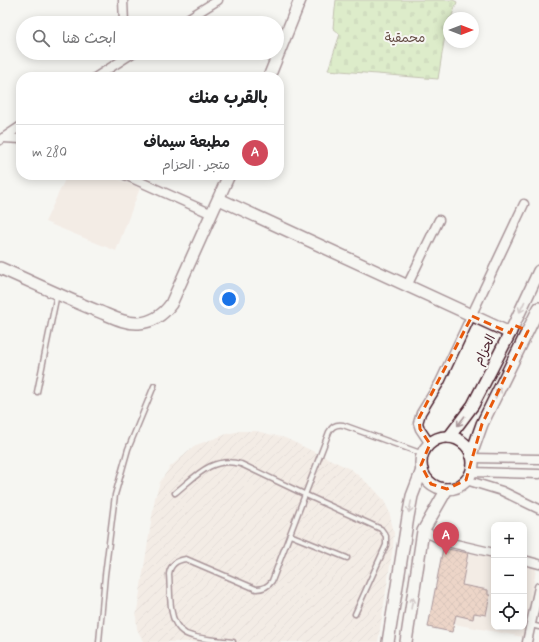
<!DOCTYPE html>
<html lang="ar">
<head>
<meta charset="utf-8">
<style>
  body { margin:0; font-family:Mynerve,"Playpen Sans Arabic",sans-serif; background:#f6f6f6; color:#202124; direction:rtl }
  .controls { position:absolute; right:12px; bottom:12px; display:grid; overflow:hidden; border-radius:8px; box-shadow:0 2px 10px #0003 }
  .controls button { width:36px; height:36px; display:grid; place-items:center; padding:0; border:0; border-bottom:1px solid #e0e0e0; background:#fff; color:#202124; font:20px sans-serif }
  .compass { position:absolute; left:443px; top:12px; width:36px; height:36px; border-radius:50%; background:#fff; box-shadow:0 2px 10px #0003; rotate:90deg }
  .you { position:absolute; left:229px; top:299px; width:14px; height:14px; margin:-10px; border:3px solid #fff; border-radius:50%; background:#1a73e8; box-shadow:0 0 0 6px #1a73e833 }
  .badge { display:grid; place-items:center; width:26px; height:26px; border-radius:50%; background:#d1495b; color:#fff; font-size:13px; font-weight:700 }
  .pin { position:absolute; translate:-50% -33px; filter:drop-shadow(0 1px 2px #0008) }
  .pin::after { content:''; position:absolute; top:21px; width:14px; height:12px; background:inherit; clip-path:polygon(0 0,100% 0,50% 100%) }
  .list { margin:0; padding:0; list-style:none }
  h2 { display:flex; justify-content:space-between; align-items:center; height:52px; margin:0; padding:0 16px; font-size:17px }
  h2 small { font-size:13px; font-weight:400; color:#757577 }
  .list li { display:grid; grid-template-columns:26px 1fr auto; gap:12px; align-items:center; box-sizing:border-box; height:56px; padding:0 16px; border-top:1px solid #e0e0e0 }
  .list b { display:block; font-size:15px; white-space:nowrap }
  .list p { margin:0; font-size:13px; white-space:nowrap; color:#757577 }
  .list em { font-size:13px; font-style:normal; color:#757577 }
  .icon { flex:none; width:22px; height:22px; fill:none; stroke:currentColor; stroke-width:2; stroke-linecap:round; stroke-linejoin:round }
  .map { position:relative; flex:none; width:539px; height:642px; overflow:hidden; direction:ltr }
  .search { position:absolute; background:#fff; box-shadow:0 2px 10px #0003; left:16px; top:16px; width:268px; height:44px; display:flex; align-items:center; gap:10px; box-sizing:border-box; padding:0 14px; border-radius:22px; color:#757577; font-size:15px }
  .panel { position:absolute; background:#fff; box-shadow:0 2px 10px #0003; left:16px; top:72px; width:268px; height:108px; border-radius:16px; direction:rtl }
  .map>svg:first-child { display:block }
</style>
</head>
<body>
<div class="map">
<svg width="539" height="642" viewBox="0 0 539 642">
  <defs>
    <pattern id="industrial-furrows" width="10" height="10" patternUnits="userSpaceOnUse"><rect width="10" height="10" fill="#f0e0d6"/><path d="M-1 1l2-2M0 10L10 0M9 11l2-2" fill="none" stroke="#cfc0b8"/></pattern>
    <pattern id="cemetery-stones" width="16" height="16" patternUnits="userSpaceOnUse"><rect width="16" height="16" fill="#bee099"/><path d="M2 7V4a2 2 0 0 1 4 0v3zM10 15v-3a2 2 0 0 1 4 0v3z" fill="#a5c084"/></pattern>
    <pattern id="building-cross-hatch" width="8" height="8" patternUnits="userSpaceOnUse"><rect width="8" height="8" fill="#e1ad94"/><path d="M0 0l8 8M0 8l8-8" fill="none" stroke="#b88c79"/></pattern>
  </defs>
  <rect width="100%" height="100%" fill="#f6f6f2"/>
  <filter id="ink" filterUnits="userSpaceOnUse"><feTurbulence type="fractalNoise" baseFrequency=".025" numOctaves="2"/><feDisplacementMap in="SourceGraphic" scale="8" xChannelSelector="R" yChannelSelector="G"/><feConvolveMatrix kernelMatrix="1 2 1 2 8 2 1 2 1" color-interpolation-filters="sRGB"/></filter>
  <g filter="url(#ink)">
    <g fill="#f0e0d6">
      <path d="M 67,175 L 108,175 L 140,188 L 116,251 L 45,222 Z"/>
      <path d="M 468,553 L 494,558 L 494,627 L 524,627 L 524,563 L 537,566 L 523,637 L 454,624 Z"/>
    </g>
    <path fill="url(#industrial-furrows)" d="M 240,431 L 256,431 L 285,438 L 321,455 L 352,470 L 373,488 L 383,499 L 389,511 L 394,533 L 393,546 L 378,642 L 145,642 L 143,641 L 137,629 L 136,617 L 155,498 L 160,482 L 170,467 L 196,445 L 227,434 Z"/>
    <path fill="url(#cemetery-stones)" stroke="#848062" d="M 336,0 L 453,0 L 457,2 L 451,18 L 449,18 L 449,22 L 446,29 L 438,79 L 328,70 L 340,34 L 333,28 Z"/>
    <path fill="url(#building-cross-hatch)" stroke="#4a1f2b" d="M 443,548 L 468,553 L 462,585 L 488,590 L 488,595 L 490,595 L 486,615 L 474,613 L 473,619 L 456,615 L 452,632 L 428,627 Z"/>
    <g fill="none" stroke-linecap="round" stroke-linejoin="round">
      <g stroke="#4a1f2b" stroke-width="7">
        <g id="lane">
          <path d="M 37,392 L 57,294"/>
          <path d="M 175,493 C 196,476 212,456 241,464 L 306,495 L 381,529 L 386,536 L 386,545 L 355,614"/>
          <path d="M 290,535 L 347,558"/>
          <path d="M 531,625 L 539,627"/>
          <path d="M 99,642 L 105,575 L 115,495 L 128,449 L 154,386"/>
          <path d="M 233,642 C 220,640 205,640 192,636 C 166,630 171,595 169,574 C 170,565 177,560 186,559 L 256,589 C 263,589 268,587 272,581 L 329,432 C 332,426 337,424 343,425 L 423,454"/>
        </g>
      </g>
      <g stroke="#4a1f2b" stroke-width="11">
        <g id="street">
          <path d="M 123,0 L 124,23"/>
          <path d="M 181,23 L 218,0"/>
          <path d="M 96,77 L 133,53"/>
          <path d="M 3,138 L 21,139"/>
          <path d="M 0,140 L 21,126"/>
          <path d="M 125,175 L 212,214"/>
          <path d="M 407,286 L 439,220"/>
          <path d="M 430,444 L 420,429 L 418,423 L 421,413 L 440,382 L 524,204"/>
          <path d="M 472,458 L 539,459"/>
          <path d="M 471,472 L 539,474"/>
          <path d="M 466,480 L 502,491 L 539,509"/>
          <path d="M 423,531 L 447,542 L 494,553"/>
          <path d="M 524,560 L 539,564"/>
          <path d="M 527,642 L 539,587"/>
        </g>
      </g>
      <g stroke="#4a1f2b" stroke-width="14">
        <g id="secondary">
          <path d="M 269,77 L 300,0"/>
          <path d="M 219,199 L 510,333"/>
          <path d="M 0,268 C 32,282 63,297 95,310 C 109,315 124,324 139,323 C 153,322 163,315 171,304 L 229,175"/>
          <path d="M 449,437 L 473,405 L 510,333 L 539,271"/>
          <circle cx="447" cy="463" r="26"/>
          <path d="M 471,455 L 482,424 L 539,308"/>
          <path d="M 388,642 L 408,517 L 412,496 L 422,470"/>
          <path d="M 406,642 L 423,531 L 447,489"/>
        </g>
      </g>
      <use href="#lane" stroke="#f6f6f2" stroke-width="4"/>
      <use href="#street" stroke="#f6f6f2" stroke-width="8"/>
      <use href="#secondary" stroke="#f6f6f2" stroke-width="11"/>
    </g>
    <defs><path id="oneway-shaft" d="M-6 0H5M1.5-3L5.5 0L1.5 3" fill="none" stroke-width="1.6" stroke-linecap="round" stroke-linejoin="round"/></defs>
    <g stroke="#a99598">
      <use href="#oneway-shaft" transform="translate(522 307) rotate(115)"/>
      <use href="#oneway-shaft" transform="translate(498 393) rotate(-64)"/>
      <use href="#oneway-shaft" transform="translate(461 421) rotate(127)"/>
      <use href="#oneway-shaft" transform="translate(410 507) rotate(102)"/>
      <use href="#oneway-shaft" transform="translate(412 603) rotate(-81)"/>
    </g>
  </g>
  <path d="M0 0H539V642H0ZM 472,316 L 510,333 L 514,325 L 528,331 L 482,424 L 466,480 L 447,489 L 431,484 L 421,465 L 430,444 L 420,429 L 419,418 Z" fill="#f6f6f2" fill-opacity=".55" fill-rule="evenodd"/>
  <path fill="none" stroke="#e8590c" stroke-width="3" stroke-dasharray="8 5" stroke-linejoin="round" d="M 472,316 L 510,333 L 514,325 L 528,331 L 482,424 L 466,480 L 447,489 L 431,484 L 421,465 L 430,444 L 420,429 L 419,418 Z"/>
  <g text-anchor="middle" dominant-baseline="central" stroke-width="4" stroke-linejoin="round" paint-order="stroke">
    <g font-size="13" fill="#674f46" stroke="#f6f6f2">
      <text x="405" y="38">محمقية</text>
    </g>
    <g font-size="13" fill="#4a1f2b" stroke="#f6f6f2">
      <text transform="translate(485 350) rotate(-63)">الحزام</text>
    </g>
  </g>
</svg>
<div class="controls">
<button>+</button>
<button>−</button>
<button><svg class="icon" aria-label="locate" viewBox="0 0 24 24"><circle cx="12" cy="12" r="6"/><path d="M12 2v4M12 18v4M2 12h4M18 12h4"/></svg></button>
</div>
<svg class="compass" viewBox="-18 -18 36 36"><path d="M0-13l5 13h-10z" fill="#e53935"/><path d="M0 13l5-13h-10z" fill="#757577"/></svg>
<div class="you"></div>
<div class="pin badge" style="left:446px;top:555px">A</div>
<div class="search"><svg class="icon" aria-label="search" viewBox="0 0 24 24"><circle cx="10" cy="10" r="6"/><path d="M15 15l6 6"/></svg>ابحث هنا</div>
<section class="panel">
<h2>بالقرب منك<small></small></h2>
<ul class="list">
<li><span class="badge">A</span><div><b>مطبعة سيماف</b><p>متجر · الحزام</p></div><em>280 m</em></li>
</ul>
</section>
</div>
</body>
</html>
